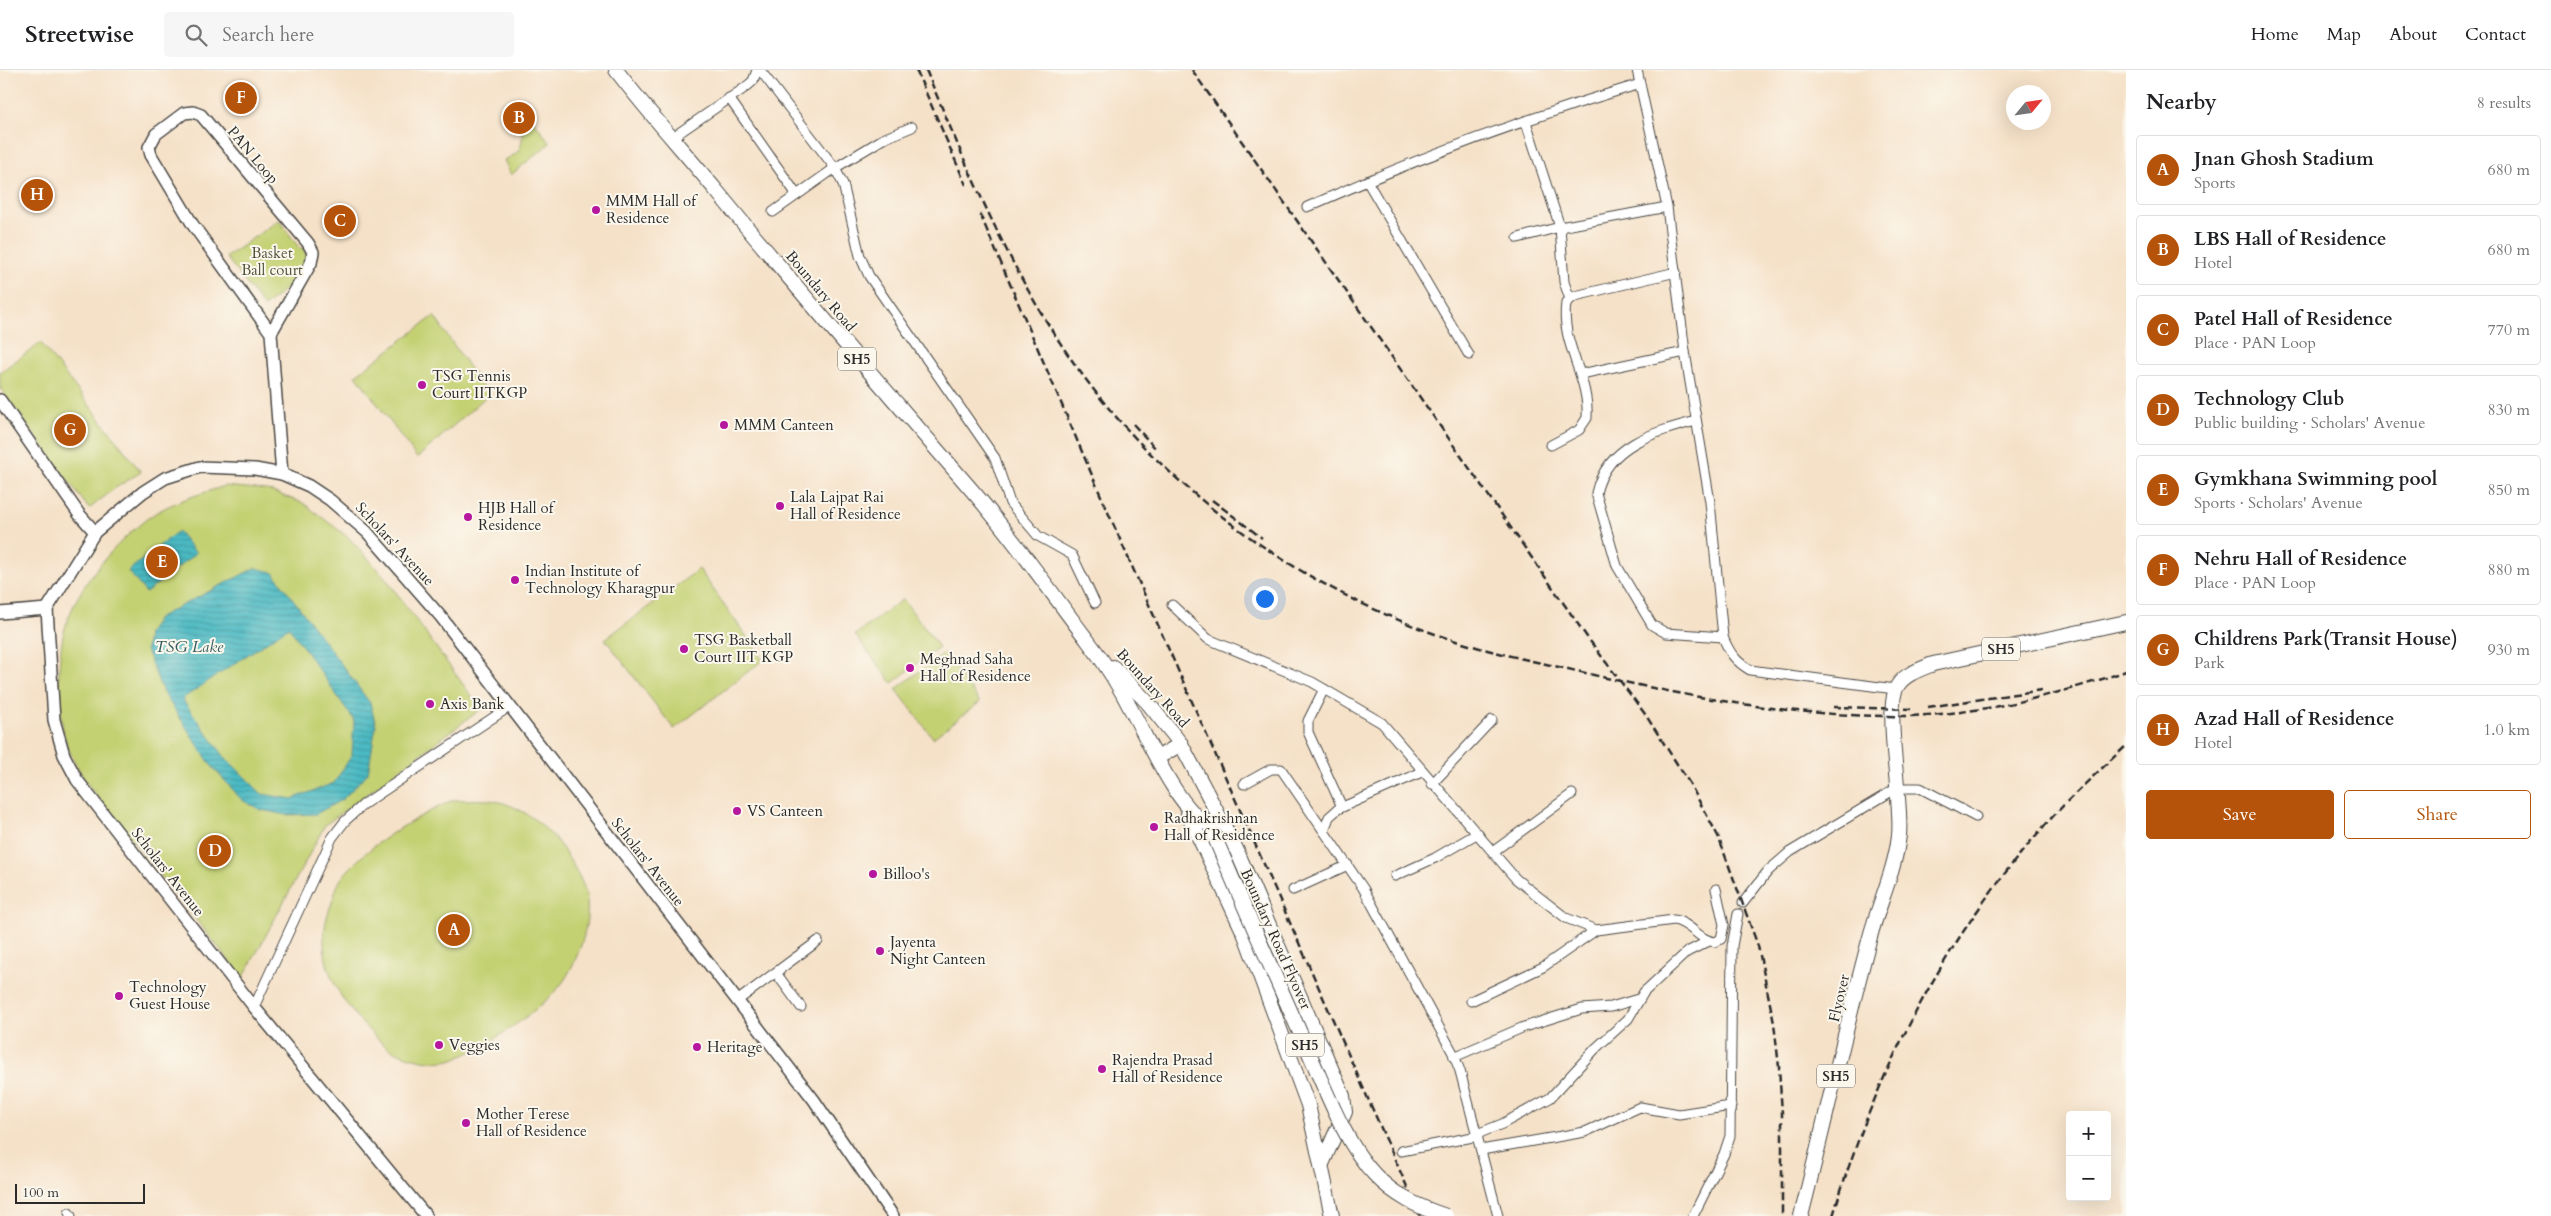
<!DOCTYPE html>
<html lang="en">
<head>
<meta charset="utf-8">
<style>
  body { margin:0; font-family:Cardo,serif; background:#f6f6f6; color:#202124 }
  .controls { position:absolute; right:15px; bottom:15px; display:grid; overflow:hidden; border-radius:5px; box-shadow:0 5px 20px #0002 }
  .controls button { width:45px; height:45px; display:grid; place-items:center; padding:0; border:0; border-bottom:1px solid #e0e0e0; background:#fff; color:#202124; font:25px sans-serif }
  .compass { position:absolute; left:2006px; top:15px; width:45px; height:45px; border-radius:50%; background:#fff; box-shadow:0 5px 20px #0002; rotate:61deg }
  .scale { position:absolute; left:15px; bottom:12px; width:130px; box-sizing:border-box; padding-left:5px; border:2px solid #2b2b2b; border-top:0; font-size:14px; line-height:18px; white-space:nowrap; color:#2b2b2b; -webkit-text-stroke:4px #fbf7ec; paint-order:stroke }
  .you { position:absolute; left:1264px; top:528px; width:18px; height:18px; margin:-12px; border:4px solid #fff; border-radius:50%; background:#1a73e8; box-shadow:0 0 0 8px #1a73e833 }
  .badge { display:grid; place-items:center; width:32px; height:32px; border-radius:50%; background:#b45309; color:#fff; font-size:16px; font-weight:700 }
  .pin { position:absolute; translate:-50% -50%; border:2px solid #fff; box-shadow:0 1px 5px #0006 }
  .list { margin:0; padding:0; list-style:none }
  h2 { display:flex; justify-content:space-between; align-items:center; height:65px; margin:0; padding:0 20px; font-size:21px }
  h2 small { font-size:16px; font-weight:400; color:#757577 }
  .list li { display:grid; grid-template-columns:32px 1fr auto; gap:15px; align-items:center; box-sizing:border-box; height:70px; margin:0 10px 10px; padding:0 10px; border:1px solid #e0e0e0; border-radius:5px }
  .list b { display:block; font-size:19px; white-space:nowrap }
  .list p { margin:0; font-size:16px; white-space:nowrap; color:#757577 }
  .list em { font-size:16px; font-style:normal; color:#757577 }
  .actions { display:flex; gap:10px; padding:15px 20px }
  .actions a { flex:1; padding:11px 0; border:1px solid #b45309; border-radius:5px; text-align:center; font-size:18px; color:#b45309 }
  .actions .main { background:#b45309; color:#fff }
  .icon { flex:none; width:28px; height:28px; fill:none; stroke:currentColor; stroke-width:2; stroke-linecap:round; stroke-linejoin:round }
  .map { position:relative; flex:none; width:2126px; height:1146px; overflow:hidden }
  header { display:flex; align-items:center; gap:30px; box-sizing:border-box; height:70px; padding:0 25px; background:#fff; border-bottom:1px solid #e0e0e0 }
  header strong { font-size:24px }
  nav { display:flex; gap:28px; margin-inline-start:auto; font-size:18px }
  .search { width:350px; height:45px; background:#f6f6f6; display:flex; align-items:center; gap:12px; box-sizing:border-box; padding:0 18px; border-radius:5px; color:#757577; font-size:19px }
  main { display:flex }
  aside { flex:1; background:#fff }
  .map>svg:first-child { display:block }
</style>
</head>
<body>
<header>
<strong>Streetwise</strong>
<div class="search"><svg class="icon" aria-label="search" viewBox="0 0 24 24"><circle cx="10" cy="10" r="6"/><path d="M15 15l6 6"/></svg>Search here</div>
<nav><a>Home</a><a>Map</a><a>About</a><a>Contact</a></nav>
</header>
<main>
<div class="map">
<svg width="2126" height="1146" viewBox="0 0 2126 1146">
  <defs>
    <pattern id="water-rules" width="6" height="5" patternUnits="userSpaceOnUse" patternTransform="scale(1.25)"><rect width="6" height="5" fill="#4bbac3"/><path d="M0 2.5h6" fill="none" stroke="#3f979f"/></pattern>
  </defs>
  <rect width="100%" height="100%" fill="#fbf7ec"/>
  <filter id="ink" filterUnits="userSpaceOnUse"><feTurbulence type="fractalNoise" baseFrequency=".02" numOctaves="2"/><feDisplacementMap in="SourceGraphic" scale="10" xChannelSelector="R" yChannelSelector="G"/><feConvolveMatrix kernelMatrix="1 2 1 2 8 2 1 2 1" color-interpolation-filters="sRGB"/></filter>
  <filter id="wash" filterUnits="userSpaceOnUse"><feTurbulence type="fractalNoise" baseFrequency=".0096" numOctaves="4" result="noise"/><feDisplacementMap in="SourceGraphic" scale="20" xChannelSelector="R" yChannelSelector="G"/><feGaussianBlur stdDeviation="1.12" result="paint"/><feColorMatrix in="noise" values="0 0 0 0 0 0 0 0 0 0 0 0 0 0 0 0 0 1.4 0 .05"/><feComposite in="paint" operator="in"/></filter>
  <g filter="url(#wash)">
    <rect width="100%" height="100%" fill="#f5e1c8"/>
    <g fill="#c4d173" stroke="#787e4f">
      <path d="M 534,51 L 550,73 L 511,105 L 504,90 C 520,83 523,78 522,60 Z"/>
      <path d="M 279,150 L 300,179 L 303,177 L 308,190 L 300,207 L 264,237 L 226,187 Z"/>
      <path d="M 434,246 L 488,325 L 417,388 L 356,305 Z"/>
      <path d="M 41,273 L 141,402 L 114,419 L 89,439 L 0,318 L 0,302 Z"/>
      <path d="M 225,416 L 267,420 L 303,433 L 348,467 L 384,506 L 481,639 L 325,755 L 243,908 L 85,711 C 80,701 73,691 69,680 C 56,647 55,582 68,549 C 82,510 116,473 148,448 C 170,432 200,424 225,416 Z"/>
      <path d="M 699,499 L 763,590 L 674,659 L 605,569 Z"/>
      <path d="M 903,529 L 939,577 L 892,613 L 855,565 Z"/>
      <path d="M 944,583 L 980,632 L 933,668 L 896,619 Z"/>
      <path d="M 453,730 C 465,730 477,729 489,730 C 518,733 546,755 562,778 C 570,790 580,805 585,820 C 593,849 580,885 565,909 C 548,936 481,982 450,990 C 432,995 396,986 382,973 C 342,936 309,891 331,835 C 334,827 336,816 341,809 C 367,774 415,748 453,730 Z"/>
    </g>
    <g fill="url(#water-rules)" stroke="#3b7277" fill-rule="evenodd">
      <path d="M 178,461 L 196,483 L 146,523 L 128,501 Z"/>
      <path d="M 255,498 L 273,502 L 370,633 L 376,655 L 368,703 L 343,729 L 316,744 L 286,745 L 261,740 L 242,730 L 211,695 L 163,622 L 146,580 L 148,563 L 159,547 ZM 289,557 L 354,650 L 352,685 L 334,713 L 292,729 L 262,724 L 224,686 L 182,629 Z"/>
    </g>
  </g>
  <g filter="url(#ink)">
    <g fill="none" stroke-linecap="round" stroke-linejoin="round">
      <g stroke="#494643" stroke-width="11">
        <g id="minor">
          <path d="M 760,0 L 835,98 L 843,114 L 860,186 L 869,206 L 995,388 L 1010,433 L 1038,466 L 1072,485 L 1095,533"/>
          <path d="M 1637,0 L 1667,137 L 1685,282 L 1710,432 L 1723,567 C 1729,582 1735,591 1750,600 L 1895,619"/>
          <path d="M 729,28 L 797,125"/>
          <path d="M 1526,52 L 1560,157 L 1564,212 L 1570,229"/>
          <path d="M 673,67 L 746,17 L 753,11 L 757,0"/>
          <path d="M 1367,111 L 1469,285"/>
          <path d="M 1307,137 C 1415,89 1526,48 1640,14"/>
          <path d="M 773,142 L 835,98 L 883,69 L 912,57"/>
          <path d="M 1518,168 L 1560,157 L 1667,137"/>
          <path d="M 1581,304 L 1685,282"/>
          <path d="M 1696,351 C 1654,362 1607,375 1596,423 L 1617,496 L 1652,555 L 1666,563 L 1723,567"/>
          <path d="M 1551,375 L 1579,360 L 1587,348 C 1590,307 1560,274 1566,233 L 1575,226 L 1676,202"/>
          <path d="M 1172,535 L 1208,569 L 1312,612 L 1382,653 L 1516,809 L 1566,848 L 1596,860 L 1674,850 C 1691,853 1698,870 1715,872 L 1721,869 L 1724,855 L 1716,819"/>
          <path d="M 1324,619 L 1308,651 L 1308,662 L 1342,737"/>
          <path d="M 1244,714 L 1271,699 L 1281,699 L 1363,818 L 1453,983 L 1460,1001 L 1498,1146"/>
          <path d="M 1432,714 L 1492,650"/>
          <path d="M 1324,761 L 1329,747 L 1338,739 L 1422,702"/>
          <path d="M 1494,781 L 1572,724"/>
          <path d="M 1395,806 L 1435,788 L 1478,763"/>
          <path d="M 1293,820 L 1348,795"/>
          <path d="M 1743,833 L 1768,801 L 1790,782 L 1897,718 L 1920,718 L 1976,747"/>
          <path d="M 776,903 L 801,937"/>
          <path d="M 737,931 L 818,871"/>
          <path d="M 1471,931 L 1543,897 L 1596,860"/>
          <path d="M 254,937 L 332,768 L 345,751 L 364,734 L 509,637"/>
          <path d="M 1454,987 L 1524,957 L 1562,945 L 1582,939 L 1611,937 L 1638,929"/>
          <path d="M 1477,1064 L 1502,1054 L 1550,1028 L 1596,978 L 1628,949 L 1644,922 L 1687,882 L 1709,871"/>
          <path d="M 1481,1080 L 1585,1062 L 1640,1037 L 1679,1044 L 1731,1036"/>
          <path d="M 1401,1081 L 1478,1066"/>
          <path d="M 69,1143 L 71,1146"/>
          <path d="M 1693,1146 L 1724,1084 L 1730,1066 L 1732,876 L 1738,844"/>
        </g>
      </g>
      <g stroke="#494643" stroke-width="14">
        <g id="tertiary">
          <path d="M 271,263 L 193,155 L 151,85 L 149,77 L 156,64 L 184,43 L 193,42 L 201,45 L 308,173 L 313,182 L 311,193 L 271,263 L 282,404"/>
          <path d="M 0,330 L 79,444 L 95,462"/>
          <path d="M 0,543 L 47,539"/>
          <path d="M 426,1146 L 254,937 L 77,710 L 64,685 L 54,650 L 47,539 L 95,462 L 143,422 L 165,408 L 200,397 L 255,399 L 282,404 L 309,416 L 330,430 L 367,462 L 441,547 L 814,1030 L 893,1146"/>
        </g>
      </g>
      <g stroke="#494643" stroke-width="16">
        <g id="primary">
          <path d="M 616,0 C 647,41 682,79 715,119 C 800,223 889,324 976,425 C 1016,472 1051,522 1088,571 C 1106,594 1121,619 1134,645 C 1150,674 1180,743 1210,755"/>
          <path d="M 1113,597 L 1148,633 L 1181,674 L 1207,723 L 1237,781 L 1343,1026 L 1345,1042 L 1322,1094"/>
          <path d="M 1157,688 L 1181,674"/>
          <path d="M 1188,744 L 1245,865 L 1308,1035 L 1332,1146"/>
          <path d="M 1801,1146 C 1825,1053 1845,959 1870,867 C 1879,833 1895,801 1899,765 C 1903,735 1883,635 1898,615 C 1905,604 1921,599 1933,594 L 2126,552"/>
        </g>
      </g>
      <use href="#minor" stroke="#fff" stroke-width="9"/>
      <use href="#tertiary" stroke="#fff" stroke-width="11"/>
      <use href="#primary" stroke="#fff" stroke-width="14"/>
      <g stroke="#2b2b2b" stroke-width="2.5" stroke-dasharray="8 4" stroke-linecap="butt">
        <path d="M 916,0 L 966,115"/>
        <path d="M 926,0 C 984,137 1036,266 1141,374 C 1229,464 1337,533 1456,571 C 1504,586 1553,595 1602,607 C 1695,628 1789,645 1884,646 C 1966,648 2049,628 2126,601"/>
        <path d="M 1192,0 L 1587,567 L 1645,644 L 1690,714 L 1718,766 L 1758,876 L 1774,953 L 1779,997 L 1782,1043 L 1782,1146"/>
        <path d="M 980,144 L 1107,440 L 1420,1146"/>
        <path d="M 1133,354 L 1157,380"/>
        <path d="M 1212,430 L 1262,468"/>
        <path d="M 1833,637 L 1911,639"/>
        <path d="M 1928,637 L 2042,620"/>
        <path d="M 1833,1146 C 1875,1004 1947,863 2047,753 C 2072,725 2099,701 2126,676"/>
      </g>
      <g stroke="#494643" stroke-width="16" stroke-linecap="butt">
        <path id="primary-bridge" d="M 1213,763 C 1244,837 1277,911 1310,985 C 1327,1023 1346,1075 1375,1105 C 1395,1126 1418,1137 1446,1146"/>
      </g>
      <use href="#primary-bridge" stroke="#fff" stroke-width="14"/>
    </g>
  </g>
  <g fill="#b5179e" stroke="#fbf7ec" stroke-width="2">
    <circle cx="596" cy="140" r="5"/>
    <circle cx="422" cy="315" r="5"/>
    <circle cx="724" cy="355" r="5"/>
    <circle cx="780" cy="436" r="5"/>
    <circle cx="468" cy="447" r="5"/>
    <circle cx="515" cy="510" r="5"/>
    <circle cx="684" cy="579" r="5"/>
    <circle cx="910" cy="598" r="5"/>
    <circle cx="430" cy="634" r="5"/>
    <circle cx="737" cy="741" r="5"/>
    <circle cx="1154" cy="757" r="5"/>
    <circle cx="873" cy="804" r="5"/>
    <circle cx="880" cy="881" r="5"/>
    <circle cx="119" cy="926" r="5"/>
    <circle cx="439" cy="975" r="5"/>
    <circle cx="697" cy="977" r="5"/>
    <circle cx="1102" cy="999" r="5"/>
    <circle cx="466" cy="1053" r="5"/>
  </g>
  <g text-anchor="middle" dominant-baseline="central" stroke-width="4" stroke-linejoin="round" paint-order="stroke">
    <g fill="#fbf7ec" stroke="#696865" stroke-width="1">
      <rect x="838" y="277.5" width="38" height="23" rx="4"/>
      <rect x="1982" y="567.5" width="38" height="23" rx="4"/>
      <rect x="1286" y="963.5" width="38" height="23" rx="4"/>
      <rect x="1817" y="994.5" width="38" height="23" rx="4"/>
    </g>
    <g font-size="14" font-weight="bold" fill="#2b2b2b">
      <text x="857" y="289">SH5</text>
      <text x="2001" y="579">SH5</text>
      <text x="1305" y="975">SH5</text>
      <text x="1836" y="1006">SH5</text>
    </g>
    <g font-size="15" fill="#2b2b2b" stroke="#fbf7ec">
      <text transform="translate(253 85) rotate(50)">PAN Loop</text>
      <text transform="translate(821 221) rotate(50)">Boundary Road</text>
      <text transform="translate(395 474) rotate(47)">Scholars' Avenue</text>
      <text transform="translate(1153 618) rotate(48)">Boundary Road</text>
      <text transform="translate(648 792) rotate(52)">Scholars' Avenue</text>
      <text transform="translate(168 802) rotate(52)">Scholars' Avenue</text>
      <text transform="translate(1276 869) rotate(66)">Boundary Road Flyover</text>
      <text transform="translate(1839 928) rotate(-77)">Flyover</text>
    </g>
    <g font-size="15" fill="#2b2b2b" stroke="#fbf7ec" text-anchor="start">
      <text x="606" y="131">MMM Hall of<tspan x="606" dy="17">Residence</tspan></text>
      <text x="432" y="306">TSG Tennis<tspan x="432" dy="17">Court IITKGP</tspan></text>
      <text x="734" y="355">MMM Canteen</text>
      <text x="790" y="427">Lala Lajpat Rai<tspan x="790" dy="17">Hall of Residence</tspan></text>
      <text x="478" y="438">HJB Hall of<tspan x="478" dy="17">Residence</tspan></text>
      <text x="525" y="501">Indian Institute of<tspan x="525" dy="17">Technology Kharagpur</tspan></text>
      <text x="694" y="570">TSG Basketball<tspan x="694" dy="17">Court IIT KGP</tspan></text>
      <text x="920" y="589">Meghnad Saha<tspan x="920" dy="17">Hall of Residence</tspan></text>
      <text x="440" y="634">Axis Bank</text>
      <text x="747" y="741">VS Canteen</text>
      <text x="1164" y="748">Radhakrishnan<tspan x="1164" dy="17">Hall of Residence</tspan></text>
      <text x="883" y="804">Billoo's</text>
      <text x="890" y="872">Jayenta<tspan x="890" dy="17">Night Canteen</tspan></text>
      <text x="129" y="917">Technology<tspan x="129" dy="17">Guest House</tspan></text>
      <text x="449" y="975">Veggies</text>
      <text x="707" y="977">Heritage</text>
      <text x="1112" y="990">Rajendra Prasad<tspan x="1112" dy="17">Hall of Residence</tspan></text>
      <text x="476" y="1044">Mother Terese<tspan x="476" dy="17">Hall of Residence</tspan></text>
    </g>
    <g font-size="15" fill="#51543d" stroke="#fbf7ec">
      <text x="272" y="183">Basket<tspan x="272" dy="17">Ball court</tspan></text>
    </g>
    <g font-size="16" font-style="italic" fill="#365d60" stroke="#fbf7ec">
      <text x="189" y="577">TSG Lake</text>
    </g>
  </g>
</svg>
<div class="controls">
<button>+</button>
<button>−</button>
</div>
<svg class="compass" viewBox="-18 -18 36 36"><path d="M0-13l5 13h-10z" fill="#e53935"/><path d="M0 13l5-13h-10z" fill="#757577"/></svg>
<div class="scale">100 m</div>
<div class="you"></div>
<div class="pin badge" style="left:454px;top:860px">A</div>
<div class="pin badge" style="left:519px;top:48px">B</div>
<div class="pin badge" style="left:340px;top:151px">C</div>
<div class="pin badge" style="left:215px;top:781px">D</div>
<div class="pin badge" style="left:162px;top:492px">E</div>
<div class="pin badge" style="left:241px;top:28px">F</div>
<div class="pin badge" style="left:70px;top:360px">G</div>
<div class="pin badge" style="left:37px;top:125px">H</div>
</div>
<aside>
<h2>Nearby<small>8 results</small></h2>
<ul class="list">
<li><span class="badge">A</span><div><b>Jnan Ghosh Stadium</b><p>Sports</p></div><em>680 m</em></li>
<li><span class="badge">B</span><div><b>LBS Hall of Residence</b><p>Hotel</p></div><em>680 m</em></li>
<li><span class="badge">C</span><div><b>Patel Hall of Residence</b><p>Place · PAN Loop</p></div><em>770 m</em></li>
<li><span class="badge">D</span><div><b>Technology Club</b><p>Public building · Scholars' Avenue</p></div><em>830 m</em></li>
<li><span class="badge">E</span><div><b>Gymkhana Swimming pool</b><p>Sports · Scholars' Avenue</p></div><em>850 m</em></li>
<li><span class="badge">F</span><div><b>Nehru Hall of Residence</b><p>Place · PAN Loop</p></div><em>880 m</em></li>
<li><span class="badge">G</span><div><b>Childrens Park(Transit House)</b><p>Park</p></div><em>930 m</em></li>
<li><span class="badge">H</span><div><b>Azad Hall of Residence</b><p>Hotel</p></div><em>1.0 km</em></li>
</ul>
<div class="actions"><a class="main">Save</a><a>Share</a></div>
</aside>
</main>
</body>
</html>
